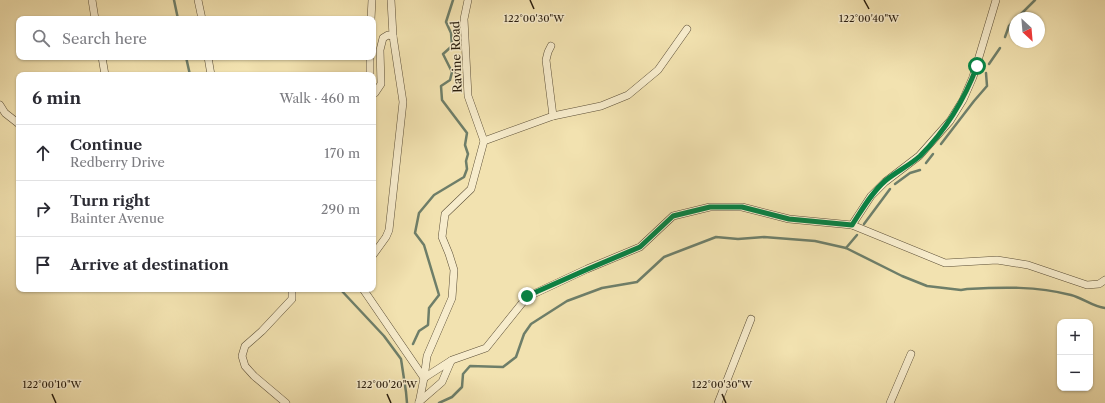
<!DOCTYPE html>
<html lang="en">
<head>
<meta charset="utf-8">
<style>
  body { margin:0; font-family:"Libre Caslon Text",serif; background:#f2f2f3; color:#2b2b33 }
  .controls { position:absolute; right:12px; bottom:12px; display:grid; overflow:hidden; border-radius:8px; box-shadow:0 1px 3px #0004 }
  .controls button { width:36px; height:36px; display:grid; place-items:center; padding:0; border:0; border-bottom:1px solid #e1e1e2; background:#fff; color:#2b2b33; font:20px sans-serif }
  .compass { position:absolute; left:1009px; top:12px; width:36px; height:36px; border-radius:50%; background:#fff; box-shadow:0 1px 3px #0004; rotate:154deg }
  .stop { position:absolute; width:12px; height:12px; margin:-9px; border:3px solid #0b8043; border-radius:50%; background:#fff }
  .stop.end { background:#0b8043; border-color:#fff; box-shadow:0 1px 4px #0008 }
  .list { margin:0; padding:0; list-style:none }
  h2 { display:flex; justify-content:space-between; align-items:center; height:52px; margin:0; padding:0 16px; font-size:17px }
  h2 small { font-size:13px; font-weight:400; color:#7c7c81 }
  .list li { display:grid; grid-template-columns:26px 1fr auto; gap:12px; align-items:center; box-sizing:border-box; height:56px; padding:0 16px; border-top:1px solid #e1e1e2 }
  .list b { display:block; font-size:15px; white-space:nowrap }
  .list p { margin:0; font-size:13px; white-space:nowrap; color:#7c7c81 }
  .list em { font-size:13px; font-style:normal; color:#7c7c81 }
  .icon { flex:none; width:22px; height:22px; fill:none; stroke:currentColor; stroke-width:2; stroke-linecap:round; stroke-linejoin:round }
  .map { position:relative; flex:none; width:1105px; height:403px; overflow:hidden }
  .search { position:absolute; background:#fff; box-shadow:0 1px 3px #0004; left:16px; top:16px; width:360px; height:44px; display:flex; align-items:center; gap:10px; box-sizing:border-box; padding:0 14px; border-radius:8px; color:#7c7c81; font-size:15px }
  .panel { position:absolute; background:#fff; box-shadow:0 1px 3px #0004; left:16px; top:72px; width:360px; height:220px; border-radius:8px }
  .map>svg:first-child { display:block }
</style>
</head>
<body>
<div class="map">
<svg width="1105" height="403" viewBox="0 0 1105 403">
  <rect width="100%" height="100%" fill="#f2e2b0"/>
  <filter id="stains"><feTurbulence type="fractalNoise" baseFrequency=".005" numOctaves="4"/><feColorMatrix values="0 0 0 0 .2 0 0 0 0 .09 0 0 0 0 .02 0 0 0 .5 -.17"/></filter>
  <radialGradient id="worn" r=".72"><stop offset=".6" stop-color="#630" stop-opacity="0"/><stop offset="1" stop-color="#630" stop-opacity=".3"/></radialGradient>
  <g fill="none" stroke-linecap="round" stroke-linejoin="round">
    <g stroke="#6e7e69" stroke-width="2.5">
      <path d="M 174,0 L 178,19"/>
      <path d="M 1017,18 L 1035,0"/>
      <path d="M 1005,37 L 1009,26 L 1015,20"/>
      <path d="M 186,57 L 190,75"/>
      <path d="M 989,64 L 1000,48"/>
      <path d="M 941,144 L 974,101 L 987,86 L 986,73"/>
      <path d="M 926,163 L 933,154"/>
      <path d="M 895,184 L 910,173 L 920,170"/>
      <path d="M 864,224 L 890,189"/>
      <path d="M 846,248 L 857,235"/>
      <path d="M 340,289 L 384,336 L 401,359 L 406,392 L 407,403"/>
      <path d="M 413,344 L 419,331 L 428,325 L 429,308 L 439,295 L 424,245 L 415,233 L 419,213 L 434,195 L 464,177 L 467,169 L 466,161 L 468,154 L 465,145 L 467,133 L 442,100 L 441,86 L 450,80 L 452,72 L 443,54 L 452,46 L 451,33 L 446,22 L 453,0"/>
      <path d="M 439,403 L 452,397 L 462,387 L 463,374 L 470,366 L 503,367 L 516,357 L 524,334 L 531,324 L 567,301 L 602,288 L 637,282 L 664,257 L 716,237 L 738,239 L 764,237 L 815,241 L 846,248 L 902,276 L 927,286 L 961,290 L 967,289 C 1002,287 1036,286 1071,295 C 1083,298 1093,307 1105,308"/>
    </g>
    <g stroke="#5b4e36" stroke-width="8">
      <g id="street">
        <path d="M 92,0 L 95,19"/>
        <path d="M 198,0 L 202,19"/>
        <path d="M 391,0 L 393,36"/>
        <path d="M 371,19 L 372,0"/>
        <path d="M 551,46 L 548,52 L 546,60 L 553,116"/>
        <path d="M 102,57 L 105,75"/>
        <path d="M 208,57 L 211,75"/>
        <path d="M 370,75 L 370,57"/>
        <path d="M 373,91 L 375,93 L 381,84 L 380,50 L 383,38 L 388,35 L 393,36 L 403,102 L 389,230 L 386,237 L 373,255"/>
        <path d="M 0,105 L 5,113 L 19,124"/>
        <path d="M 484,141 L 553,116 L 601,106 L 628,95 L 658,70 L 687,29"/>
        <path d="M 852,225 L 871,196 L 885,182 L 919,156 L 950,121 L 963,100 L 973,77 L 996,0"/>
        <path d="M 363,289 L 424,378"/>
        <path d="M 424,378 L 427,356 L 452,298 L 454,270 L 449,254 L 442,237 L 445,214 L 471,189 L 484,141 L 468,96 L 464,19 L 468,0"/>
        <path d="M 419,402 L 442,382 L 451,361"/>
        <path d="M 286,403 L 254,376 L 245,366 L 242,356 L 245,346 L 262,331 L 292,299 L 292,289"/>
        <path d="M 419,403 L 424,378 L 452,360 L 486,348 L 527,297 L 587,269 L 640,247 L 673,216 L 710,207 L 742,207 L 789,219 L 852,225 L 945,263 L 997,260 L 1028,265 L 1087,285 L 1099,284 L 1105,280"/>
        <path d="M 718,403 L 751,319"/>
        <path d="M 890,403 L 911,354"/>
      </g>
    </g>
    <use href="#street" stroke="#f7eccc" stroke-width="7"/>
  </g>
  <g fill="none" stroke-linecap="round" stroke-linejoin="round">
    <path stroke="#0b8043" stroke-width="5" d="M 527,296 L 588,269 L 640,247 L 673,216 L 710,207 L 742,207 L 789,219 L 852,225 C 862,210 871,193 885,181 C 896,172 910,165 920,156 C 947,129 964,101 977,66"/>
  </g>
  <path fill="none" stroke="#291d0e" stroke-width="1.5" d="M 530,0 L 534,9M 864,0 L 869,9M 52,394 L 56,403M 387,394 L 391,403M 722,394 L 726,403"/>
  <g text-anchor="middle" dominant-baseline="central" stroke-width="3" stroke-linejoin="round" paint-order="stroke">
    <g font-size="12" fill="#291d0e" stroke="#f7eccc">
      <text transform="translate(456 57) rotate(-92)">Ravine Road</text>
    </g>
  </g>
  <g font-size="10" text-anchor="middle" fill="#291d0e" stroke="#f7eccc" stroke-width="3" stroke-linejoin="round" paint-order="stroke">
    <text x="534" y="22">122°00'30"W</text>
    <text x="869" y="22">122°00'40"W</text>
    <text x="52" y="388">122°00'10"W</text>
    <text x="387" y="388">122°00'20"W</text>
    <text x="722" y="388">122°00'30"W</text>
  </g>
  <rect width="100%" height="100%" filter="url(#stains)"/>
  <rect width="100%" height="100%" fill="url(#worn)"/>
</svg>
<div class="controls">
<button>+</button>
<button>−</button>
</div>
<svg class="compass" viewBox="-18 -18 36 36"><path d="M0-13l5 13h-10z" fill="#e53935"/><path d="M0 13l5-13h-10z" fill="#7c7c81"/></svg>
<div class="stop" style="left:977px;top:66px"></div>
<div class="stop end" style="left:527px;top:296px"></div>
<div class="search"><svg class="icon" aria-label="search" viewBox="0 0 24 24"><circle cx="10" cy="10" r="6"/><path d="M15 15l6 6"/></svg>Search here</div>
<section class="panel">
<h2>6 min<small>Walk · 460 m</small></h2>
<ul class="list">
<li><svg class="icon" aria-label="ahead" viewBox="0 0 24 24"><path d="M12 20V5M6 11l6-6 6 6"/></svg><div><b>Continue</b><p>Redberry Drive</p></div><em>170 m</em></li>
<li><svg class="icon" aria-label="right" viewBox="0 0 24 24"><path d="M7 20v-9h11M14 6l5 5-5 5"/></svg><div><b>Turn right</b><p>Bainter Avenue</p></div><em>290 m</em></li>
<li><svg class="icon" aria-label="arrive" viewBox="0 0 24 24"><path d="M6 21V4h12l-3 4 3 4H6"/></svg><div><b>Arrive at destination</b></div></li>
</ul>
</section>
</div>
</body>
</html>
